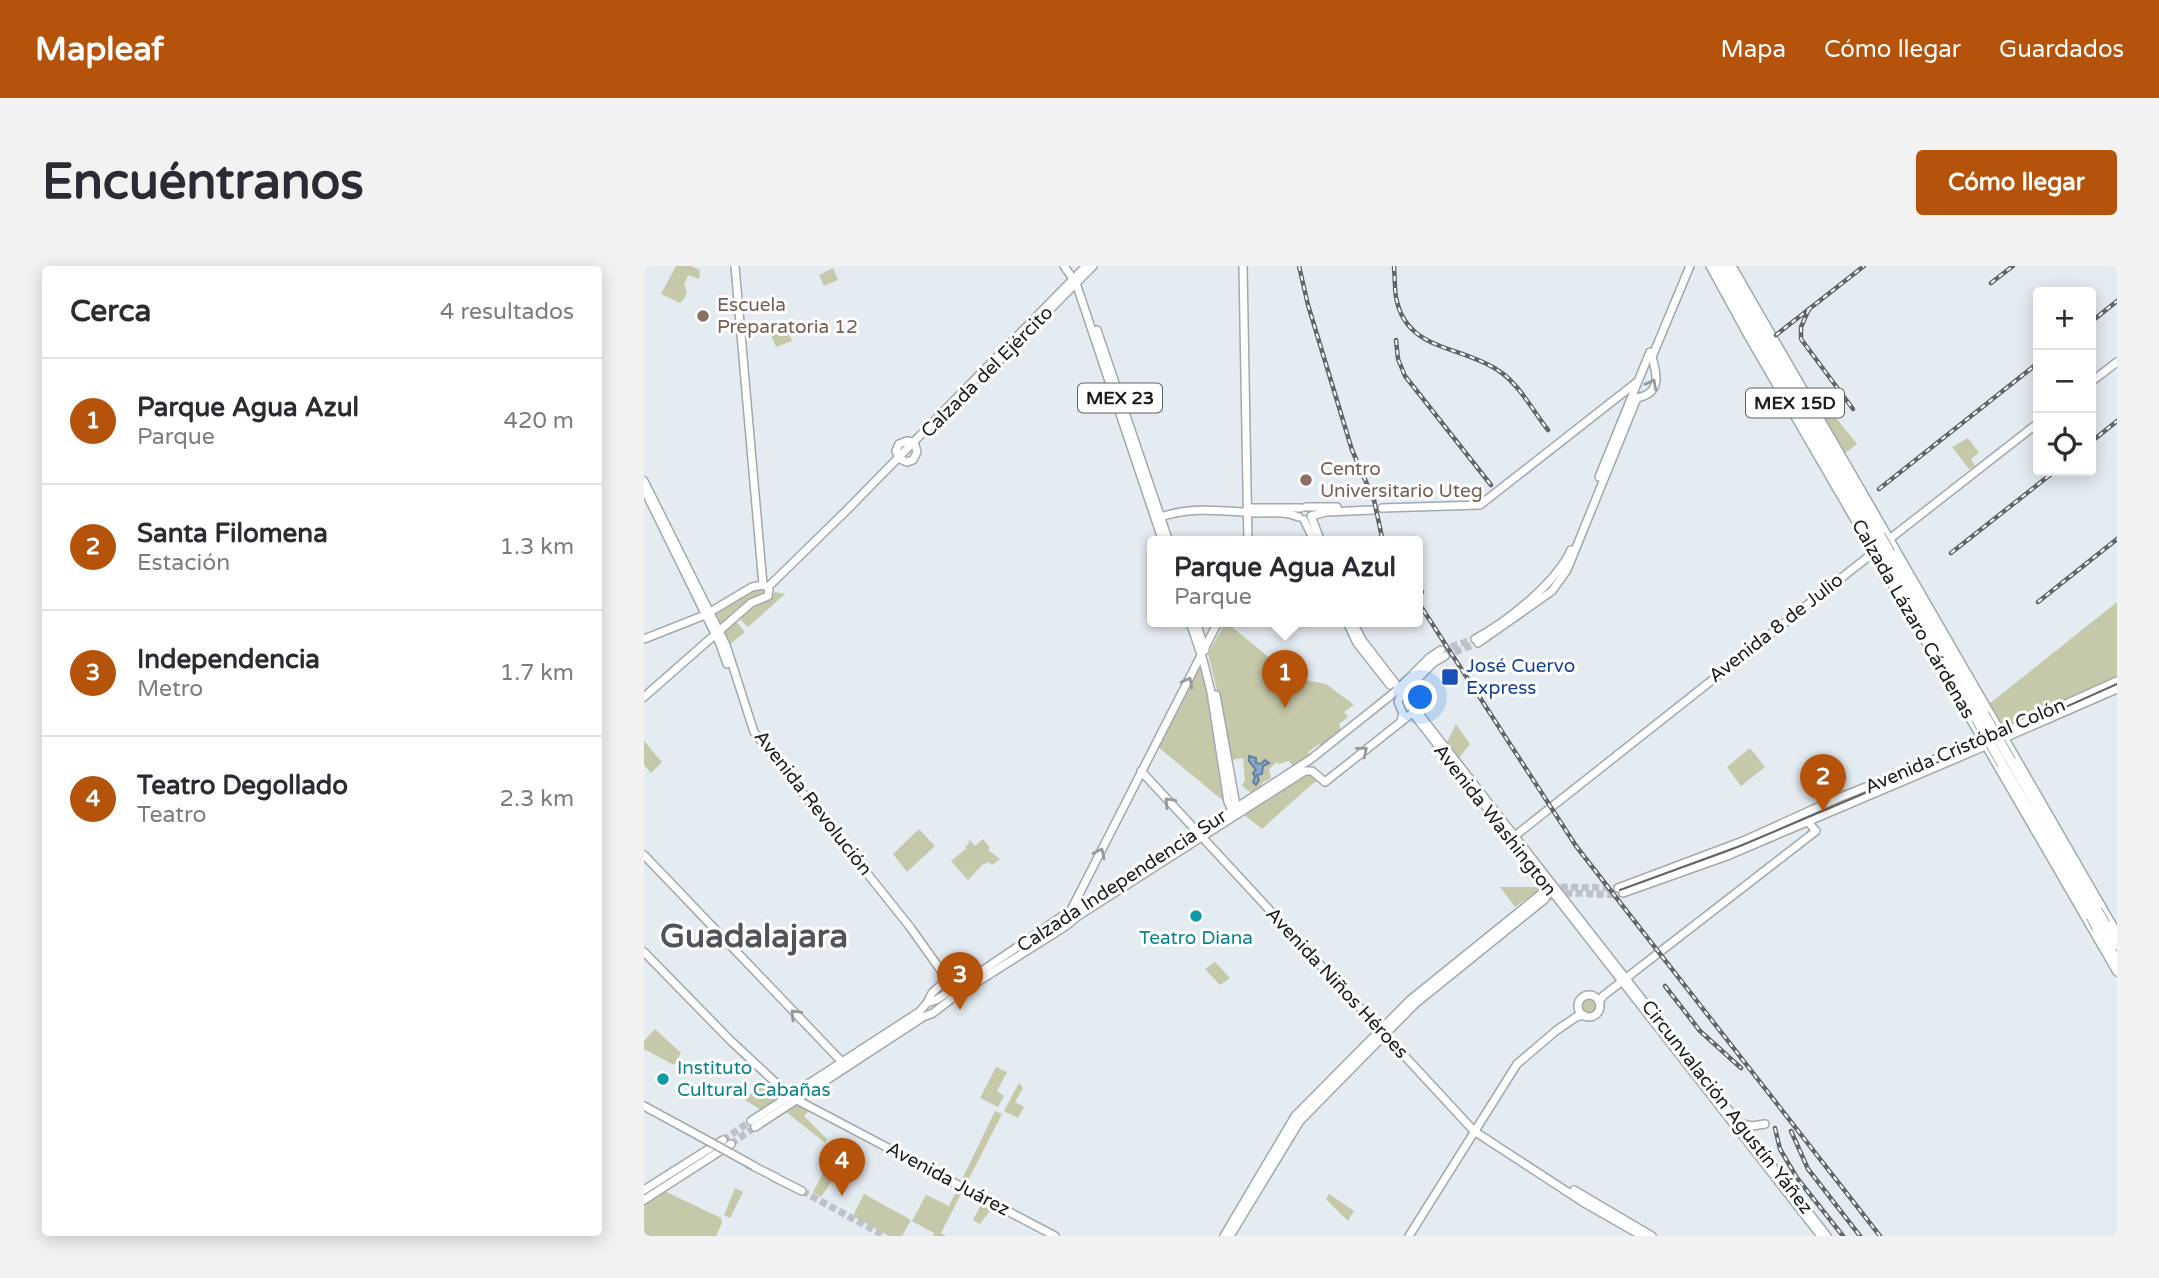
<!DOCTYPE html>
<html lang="es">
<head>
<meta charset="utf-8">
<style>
  body { margin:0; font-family:"Varela Round",sans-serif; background:#f2f2f3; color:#2b2b33 }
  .controls { position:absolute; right:21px; top:21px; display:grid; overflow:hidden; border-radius:7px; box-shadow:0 4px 18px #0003 }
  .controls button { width:63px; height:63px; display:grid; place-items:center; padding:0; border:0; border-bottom:2px solid #e1e1e2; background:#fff; color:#2b2b33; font:35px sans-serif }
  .you { position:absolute; left:777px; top:432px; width:24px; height:24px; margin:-18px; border:5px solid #fff; border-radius:50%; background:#1a73e8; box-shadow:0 0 0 10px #1a73e833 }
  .badge { display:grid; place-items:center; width:46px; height:46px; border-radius:50%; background:#b45309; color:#fff; font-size:23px; font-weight:700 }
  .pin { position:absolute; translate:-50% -58px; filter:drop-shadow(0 2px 4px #0008) }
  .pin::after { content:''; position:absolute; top:37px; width:24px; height:21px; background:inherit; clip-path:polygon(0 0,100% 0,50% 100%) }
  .popup { position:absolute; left:503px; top:270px; width:276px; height:91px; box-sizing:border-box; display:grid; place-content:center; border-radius:7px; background:#fff; filter:drop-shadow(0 2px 5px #0005); font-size:23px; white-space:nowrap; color:#7c7c81 }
  .popup b { font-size:26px; color:#2b2b33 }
  .popup::after { content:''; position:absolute; left:50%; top:100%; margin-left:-14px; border:14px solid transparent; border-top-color:#fff }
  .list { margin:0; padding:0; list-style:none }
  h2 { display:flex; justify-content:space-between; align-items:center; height:91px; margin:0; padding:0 28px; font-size:30px }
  h2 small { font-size:23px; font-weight:400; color:#7c7c81 }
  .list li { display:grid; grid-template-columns:46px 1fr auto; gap:21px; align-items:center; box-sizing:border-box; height:126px; padding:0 28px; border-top:2px solid #e1e1e2 }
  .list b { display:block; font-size:26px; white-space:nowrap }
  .list p { margin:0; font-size:23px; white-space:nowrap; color:#7c7c81 }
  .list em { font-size:23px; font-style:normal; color:#7c7c81 }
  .icon { flex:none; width:38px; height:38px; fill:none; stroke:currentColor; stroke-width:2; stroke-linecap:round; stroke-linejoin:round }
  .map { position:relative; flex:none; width:1473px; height:970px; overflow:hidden; border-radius:7px }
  header { display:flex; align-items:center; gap:42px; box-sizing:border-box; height:98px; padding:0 35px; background:#b45309; color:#fff }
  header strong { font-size:33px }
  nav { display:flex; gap:38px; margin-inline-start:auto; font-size:24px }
  .intro { display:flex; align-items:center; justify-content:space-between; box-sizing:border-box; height:168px; padding:0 42px }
  h1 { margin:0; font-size:49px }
  .button { padding:18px 32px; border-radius:7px; background:#b45309; color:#fff; font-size:24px; font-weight:700 }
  main { display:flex; gap:42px; padding:0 42px }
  aside { flex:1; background:#fff; border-radius:7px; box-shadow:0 4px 18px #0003 }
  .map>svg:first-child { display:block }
</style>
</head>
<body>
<header>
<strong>Mapleaf</strong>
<nav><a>Mapa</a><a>Cómo llegar</a><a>Guardados</a></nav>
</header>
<div class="intro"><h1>Encuéntranos</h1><a class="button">Cómo llegar</a></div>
<main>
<aside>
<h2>Cerca<small>4 resultados</small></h2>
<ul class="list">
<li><span class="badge">1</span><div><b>Parque Agua Azul</b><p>Parque</p></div><em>420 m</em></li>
<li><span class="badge">2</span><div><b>Santa Filomena</b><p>Estación</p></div><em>1.3 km</em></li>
<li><span class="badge">3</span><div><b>Independencia</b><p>Metro</p></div><em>1.7 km</em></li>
<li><span class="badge">4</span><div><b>Teatro Degollado</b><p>Teatro</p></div><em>2.3 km</em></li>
</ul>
</aside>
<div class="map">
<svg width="1473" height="970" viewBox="0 0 1473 970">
  <rect width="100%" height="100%" fill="#e4ebf1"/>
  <g fill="#c5c8a9">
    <path d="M 32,0 L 47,0 L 56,4 L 55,13 L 44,9 L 40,19 L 43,25 L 40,33 L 36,37 L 17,28 Z"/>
    <path d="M 189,2 L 194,14 L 180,20 L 175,9 Z"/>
    <path d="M 143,62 L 148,75 L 132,81 L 127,69 Z"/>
    <path d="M 1183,141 L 1213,178 L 1200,188 L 1175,146 Z"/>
    <path d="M 1324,172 L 1335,187 L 1327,193 L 1331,200 L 1325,203 L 1308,181 Z"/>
    <path d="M 122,322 L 121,329 L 111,331 L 75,362 L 68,347 L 107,323 Z"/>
    <path d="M 131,326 L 141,328 L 104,361 L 94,351 L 109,338 L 124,334 Z"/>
    <path d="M 1473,336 L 1473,414 L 1358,463 L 1345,438 Z"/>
    <path d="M 91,354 L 101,366 L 84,380 L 78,366 Z"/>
    <path d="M 582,356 L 650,412 L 682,418 L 710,439 L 700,446 L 704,451 L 695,458 L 697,465 L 677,480 L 675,478 L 664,486 L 667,491 L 650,502 L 645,495 L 634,498 L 633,496 L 625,503 L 627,512 L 617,518 L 619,522 L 609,528 L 598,520 L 601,514 L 599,492 L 585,494 L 576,437 L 564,387 Z"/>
    <path d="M 557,398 L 580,526 L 583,538 L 513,480 Z"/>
    <path d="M 812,458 L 826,478 L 815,492 L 803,476 Z"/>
    <path d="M 0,475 L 18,496 L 7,507 L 0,499 Z"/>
    <path d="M 1106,482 L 1121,501 L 1097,520 L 1083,501 Z"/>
    <path d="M 663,506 L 676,514 L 668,518 L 618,563 L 599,548 Z"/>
    <path d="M 275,563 L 291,580 L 263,606 L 249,588 Z"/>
    <path d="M 325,573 L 331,580 L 339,573 L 346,582 L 344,584 L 356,593 L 348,599 L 345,596 L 338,599 L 324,614 L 307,595 L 323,582 L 321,581 L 325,577 Z"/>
    <path d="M 856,621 L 899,621 L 871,641 Z"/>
    <path d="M 571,696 L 586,712 L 576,719 L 561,703 Z"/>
    <circle cx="945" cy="740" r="9"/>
    <path d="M 11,763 L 37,787 L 30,799 L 0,783 L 0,775 Z"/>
    <path d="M 352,801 L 363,806 L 353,825 L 360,830 L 354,841 L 336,832 Z"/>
    <path d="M 120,815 L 136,831 L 117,844 L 101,834 Z"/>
    <path d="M 375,817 L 379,822 L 371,836 L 380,841 L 374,852 L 360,845 Z"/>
    <path d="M 152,836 L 165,844 L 160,850 L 183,873 L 181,877 L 140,844 Z"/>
    <path d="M 351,845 L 358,848 L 297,967 L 302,970 L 289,970 L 290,967 L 268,955 L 282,929 L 305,940 Z"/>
    <path d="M 179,907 L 190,912 L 177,931 L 169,926 Z"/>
    <path d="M 91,922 L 99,926 L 86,952 L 80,949 Z"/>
    <path d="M 16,923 L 77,952 L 78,957 L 72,970 L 0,970 L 0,934 Z"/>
    <path d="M 220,928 L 267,954 L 258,970 L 245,970 L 209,950 Z"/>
    <path d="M 685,928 L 710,945 L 704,955 L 682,933 Z"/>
    <path d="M 338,937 L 348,942 L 336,958 L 329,954 Z"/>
  </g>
  <path fill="#87a9cf" stroke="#667f9a" stroke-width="2" d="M 605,490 L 612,492 L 612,497 L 617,498 L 621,494 L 625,497 L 619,500 L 618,508 L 613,509 L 615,514 L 612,519 L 609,516 L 611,511 L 609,507 L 612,504 L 605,495 Z"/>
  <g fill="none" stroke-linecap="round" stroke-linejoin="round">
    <g stroke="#bcc2c7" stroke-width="7" stroke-dasharray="7 3.5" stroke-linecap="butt">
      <path d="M 797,384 L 831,373"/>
      <path d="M 801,390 L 834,377"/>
      <path d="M 897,628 L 914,621 L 974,622"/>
      <path d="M 901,633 C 925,621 953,632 979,627"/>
      <path d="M 79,874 L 107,855"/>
      <path d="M 87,878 L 111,861"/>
      <path d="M 158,925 L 241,970"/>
    </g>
    <g stroke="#a2a8ae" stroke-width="10">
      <g id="major">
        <path d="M 91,0 L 119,319"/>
        <path d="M 420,0 L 432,17 L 519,276"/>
        <path d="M 599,0 L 604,276"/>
        <path d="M 1066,0 L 1106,73 L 1473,706"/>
        <path d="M 1088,0 L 1473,667"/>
        <path d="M 453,64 L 525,276"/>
        <path d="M 337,113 L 449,0"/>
        <path d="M 1447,116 L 1473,96"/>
        <path d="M 254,191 L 252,185 L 255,178 L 263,175 L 268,176"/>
        <path d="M 256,193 L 263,196 L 269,194 L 273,186 L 271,179"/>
        <path d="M 955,211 L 1006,86"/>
        <path d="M 0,215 L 82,379 L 110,466 L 266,661 L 303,713 L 309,727"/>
        <path d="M 1,225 L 76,378 L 83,398"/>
        <path d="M 662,241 L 693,241"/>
        <path d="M 603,242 L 657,242"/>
        <path d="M 738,242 L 836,239 L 993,116"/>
        <path d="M 514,252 C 545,240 580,245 612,247 C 628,247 640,245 655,251"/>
        <path d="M 660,254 L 671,276"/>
        <path d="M 1243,275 L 1394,157"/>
        <path d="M 677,276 L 667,250 L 682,246 L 729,244"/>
        <path d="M 124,321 L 203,244 L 442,0"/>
        <path d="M 546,356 L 559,394 L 567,426 L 584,536 L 590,547"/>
        <path d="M 552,356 L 561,384"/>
        <path d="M 703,356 L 713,377 L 746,419"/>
        <path d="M 709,356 L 718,374 L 772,444 L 1183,970"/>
        <path d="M 0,373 L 61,349 L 108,321 L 119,319"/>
        <path d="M 831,373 C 863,356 912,317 927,284"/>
        <path d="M 834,377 L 908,325 L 923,304 L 993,132 C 1018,127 1013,108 1008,91 L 1046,0"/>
        <path d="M 572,429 L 593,545"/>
        <path d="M 0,431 L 107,337 L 124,330 L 125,323 L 120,319"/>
        <path d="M 771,450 L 1177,970"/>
        <path d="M 757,455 L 759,448 L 754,436 L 756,431 L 789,397 L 801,390"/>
        <path d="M 1355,468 L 1473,415"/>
        <path d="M 1358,473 L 1473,423"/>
        <path d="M 497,505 L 830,865 L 942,938 L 998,970"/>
        <path d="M 867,573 L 1234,283"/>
        <path d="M 0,589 L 198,796"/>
        <path d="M 974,622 L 1099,575 L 1192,533 L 1341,473"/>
        <path d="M 979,627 L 1083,590 L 1344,479"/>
        <path d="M 426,646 L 574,356"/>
        <path d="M 0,686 L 86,774 L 132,817 L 152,831"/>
        <circle cx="945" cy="740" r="11"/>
        <path d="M 955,736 L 959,730 L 1172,565 L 1163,555"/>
        <path d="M 283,737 L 288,727 L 300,716"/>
        <path d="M 155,835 L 411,970"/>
        <path d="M 0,840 L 35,859"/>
        <path d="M 107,855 L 275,746 L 283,737 L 292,734 L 338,705 L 417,651 L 475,618 L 667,493 L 751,426 L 785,392 L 797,384"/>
        <path d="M 1098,858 L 1108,860 L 1121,858"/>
        <path d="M 111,861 L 279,751 L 289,747 L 310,731 L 422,660 L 434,650 L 661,505 L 668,505 L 681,516 L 772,444"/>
        <path d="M 105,898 L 133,912"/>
        <path d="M 130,911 L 158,925"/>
        <path d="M 0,924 L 79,874"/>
        <path d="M 930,924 L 1008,970"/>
        <path d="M 0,934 L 87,878"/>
        <path d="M 580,970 L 651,850 L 766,734 L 897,628"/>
        <path d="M 586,970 L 656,855 L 771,738 L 901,633"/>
        <path d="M 765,970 L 873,798 L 913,764 L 932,751 L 940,749"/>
      </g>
    </g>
    <g stroke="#a2a8ae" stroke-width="11">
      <g id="highway">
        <path d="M 1071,0 L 1229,274"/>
        <path d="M 1080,0 L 1236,269"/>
        <path d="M 1246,287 L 1340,448"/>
        <path d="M 1239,292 L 1332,452"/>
        <path d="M 1367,495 L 1453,644"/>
        <path d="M 1358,498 L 1447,650"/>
        <path d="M 1461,658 L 1473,679"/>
        <path d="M 1453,662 L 1473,695"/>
      </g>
    </g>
    <use href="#major" stroke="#fff" stroke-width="7"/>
    <use href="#highway" stroke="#fff" stroke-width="9"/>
    <g stroke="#616569" stroke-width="2">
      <path d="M 1377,461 L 1473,418"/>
      <path d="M 976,624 L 1096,580 L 1325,483"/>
    </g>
    <g stroke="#616569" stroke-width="4.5">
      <g id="rail">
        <path d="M 655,0 L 664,39 L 708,184 L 730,234 L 739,276"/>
        <path d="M 750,0 L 751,20"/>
        <path d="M 1347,17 L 1369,0"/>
        <path d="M 751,22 C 755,86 816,78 855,105 C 875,118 889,145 904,164"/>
        <path d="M 1165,43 L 1157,61 L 1157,73 L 1209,143"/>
        <path d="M 1447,56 L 1473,35"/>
        <path d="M 1132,69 L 1220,0"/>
        <path d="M 752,74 L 754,93 L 761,110 L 847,219"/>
        <path d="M 1447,176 L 1473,155"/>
        <path d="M 1235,223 L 1394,97"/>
        <path d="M 1307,287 L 1411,205"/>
        <path d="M 774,323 L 778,326"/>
        <path d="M 774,336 L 932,580 L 1236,970"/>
        <path d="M 1394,336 L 1473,273"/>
        <path d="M 1021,720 L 1056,765 L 1097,802"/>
        <path d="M 1131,862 L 1136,883 L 1153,912 L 1199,970"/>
        <path d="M 1147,865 L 1164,903 L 1216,970"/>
      </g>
    </g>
    <use href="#rail" stroke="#fff" stroke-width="2" stroke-dasharray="5" stroke-linecap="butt"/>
    <g stroke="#a2a8ae" stroke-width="10" stroke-linecap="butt">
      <path id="major-bridge" d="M 35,859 L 110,900"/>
    </g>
    <g stroke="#a2a8ae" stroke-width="11" stroke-linecap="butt">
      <g id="highway-bridge">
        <path d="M 1236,269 L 1246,287"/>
        <path d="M 1229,274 L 1239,292"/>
        <path d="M 1340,448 L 1367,495"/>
        <path d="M 1332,452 L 1358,498"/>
        <path d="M 1453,644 L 1461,658"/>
        <path d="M 1447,650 L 1453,662"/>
      </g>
    </g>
    <use href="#major-bridge" stroke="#fff" stroke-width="7"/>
    <use href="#highway-bridge" stroke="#fff" stroke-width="9"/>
  </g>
  <defs><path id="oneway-chevron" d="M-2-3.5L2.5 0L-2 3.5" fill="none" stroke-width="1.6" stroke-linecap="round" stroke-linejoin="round" transform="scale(1.75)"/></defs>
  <g stroke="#98999a">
    <use href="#oneway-chevron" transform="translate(1008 118) rotate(-62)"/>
    <use href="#oneway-chevron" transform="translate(544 416) rotate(-62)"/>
    <use href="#oneway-chevron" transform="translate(719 485) rotate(-39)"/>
    <use href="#oneway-chevron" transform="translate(525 536) rotate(-133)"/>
    <use href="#oneway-chevron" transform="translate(456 587) rotate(-64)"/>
    <use href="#oneway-chevron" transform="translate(151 748) rotate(-134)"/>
  </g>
  <g fill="#8d6e63" stroke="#fff" stroke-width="2.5">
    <circle cx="59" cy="50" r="7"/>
    <circle cx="662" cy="214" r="7"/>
  </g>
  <rect fill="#1a4fb4" stroke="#fff" stroke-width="2.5" x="797" y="402" width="18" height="18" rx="3.5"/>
  <g fill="#0f9aa8" stroke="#fff" stroke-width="2.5">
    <circle cx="552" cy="650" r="7"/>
    <circle cx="19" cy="813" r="7"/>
  </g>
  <g text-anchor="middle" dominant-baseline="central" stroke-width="6" stroke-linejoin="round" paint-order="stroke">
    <g fill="#fff" stroke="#5f6062" stroke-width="2">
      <rect x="434" y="117.5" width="84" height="29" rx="5"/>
      <rect x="1102" y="122.5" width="98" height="29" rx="5"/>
    </g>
    <g font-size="18" font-weight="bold" fill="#1a1c1e">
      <text x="476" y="132">MEX 23</text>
      <text x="1151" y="137">MEX 15D</text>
    </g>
    <g font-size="19" fill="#785e54" stroke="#fff" text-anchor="start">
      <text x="73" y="39">Escuela<tspan x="73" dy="22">Preparatoria 12</tspan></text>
      <text x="676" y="203">Centro<tspan x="676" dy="22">Universitario Uteg</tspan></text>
    </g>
    <g font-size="19" fill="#1a1c1e" stroke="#fff">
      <text transform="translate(343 106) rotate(-45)">Calzada del Ejército</text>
      <text transform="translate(1269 353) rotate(60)">Calzada Lázaro Cárdenas</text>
      <text transform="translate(1132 362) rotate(-38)">Avenida 8 de Julio</text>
      <text transform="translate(1321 480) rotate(-23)">Avenida Cristóbal Colón</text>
      <text transform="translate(169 537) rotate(52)">Avenida Revolución</text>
      <text transform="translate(851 554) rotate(52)">Avenida Washington</text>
      <text transform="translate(478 615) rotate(-33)">Calzada Independencia Sur</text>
      <text transform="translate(693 717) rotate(47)">Avenida Niños Héroes</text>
      <text transform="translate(1083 841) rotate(52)">Circunvalación Agustín Yáñez</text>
      <text transform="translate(304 913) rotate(28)">Avenida Juárez</text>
    </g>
    <g font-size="19" fill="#164399" stroke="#fff" text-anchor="start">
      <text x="822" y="400">José Cuervo<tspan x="822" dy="22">Express</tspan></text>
    </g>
    <g font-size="19" fill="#0d838f" stroke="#fff">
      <text x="552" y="672">Teatro Diana</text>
      <text x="33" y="802" text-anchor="start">Instituto<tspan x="33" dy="22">Cultural Cabañas</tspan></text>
    </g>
    <g font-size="33" font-weight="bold" fill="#4f555a" stroke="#fff">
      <text x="110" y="670">Guadalajara</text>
    </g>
  </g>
</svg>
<div class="controls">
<button>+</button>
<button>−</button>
<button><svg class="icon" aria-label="locate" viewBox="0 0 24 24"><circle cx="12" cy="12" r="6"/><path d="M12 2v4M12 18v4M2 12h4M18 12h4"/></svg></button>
</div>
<div class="you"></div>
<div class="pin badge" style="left:641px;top:442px">1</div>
<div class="popup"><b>Parque Agua Azul</b>Parque</div>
<div class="pin badge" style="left:1179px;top:546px">2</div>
<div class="pin badge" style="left:316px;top:744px">3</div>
<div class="pin badge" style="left:198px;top:930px">4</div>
</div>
</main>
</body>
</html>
